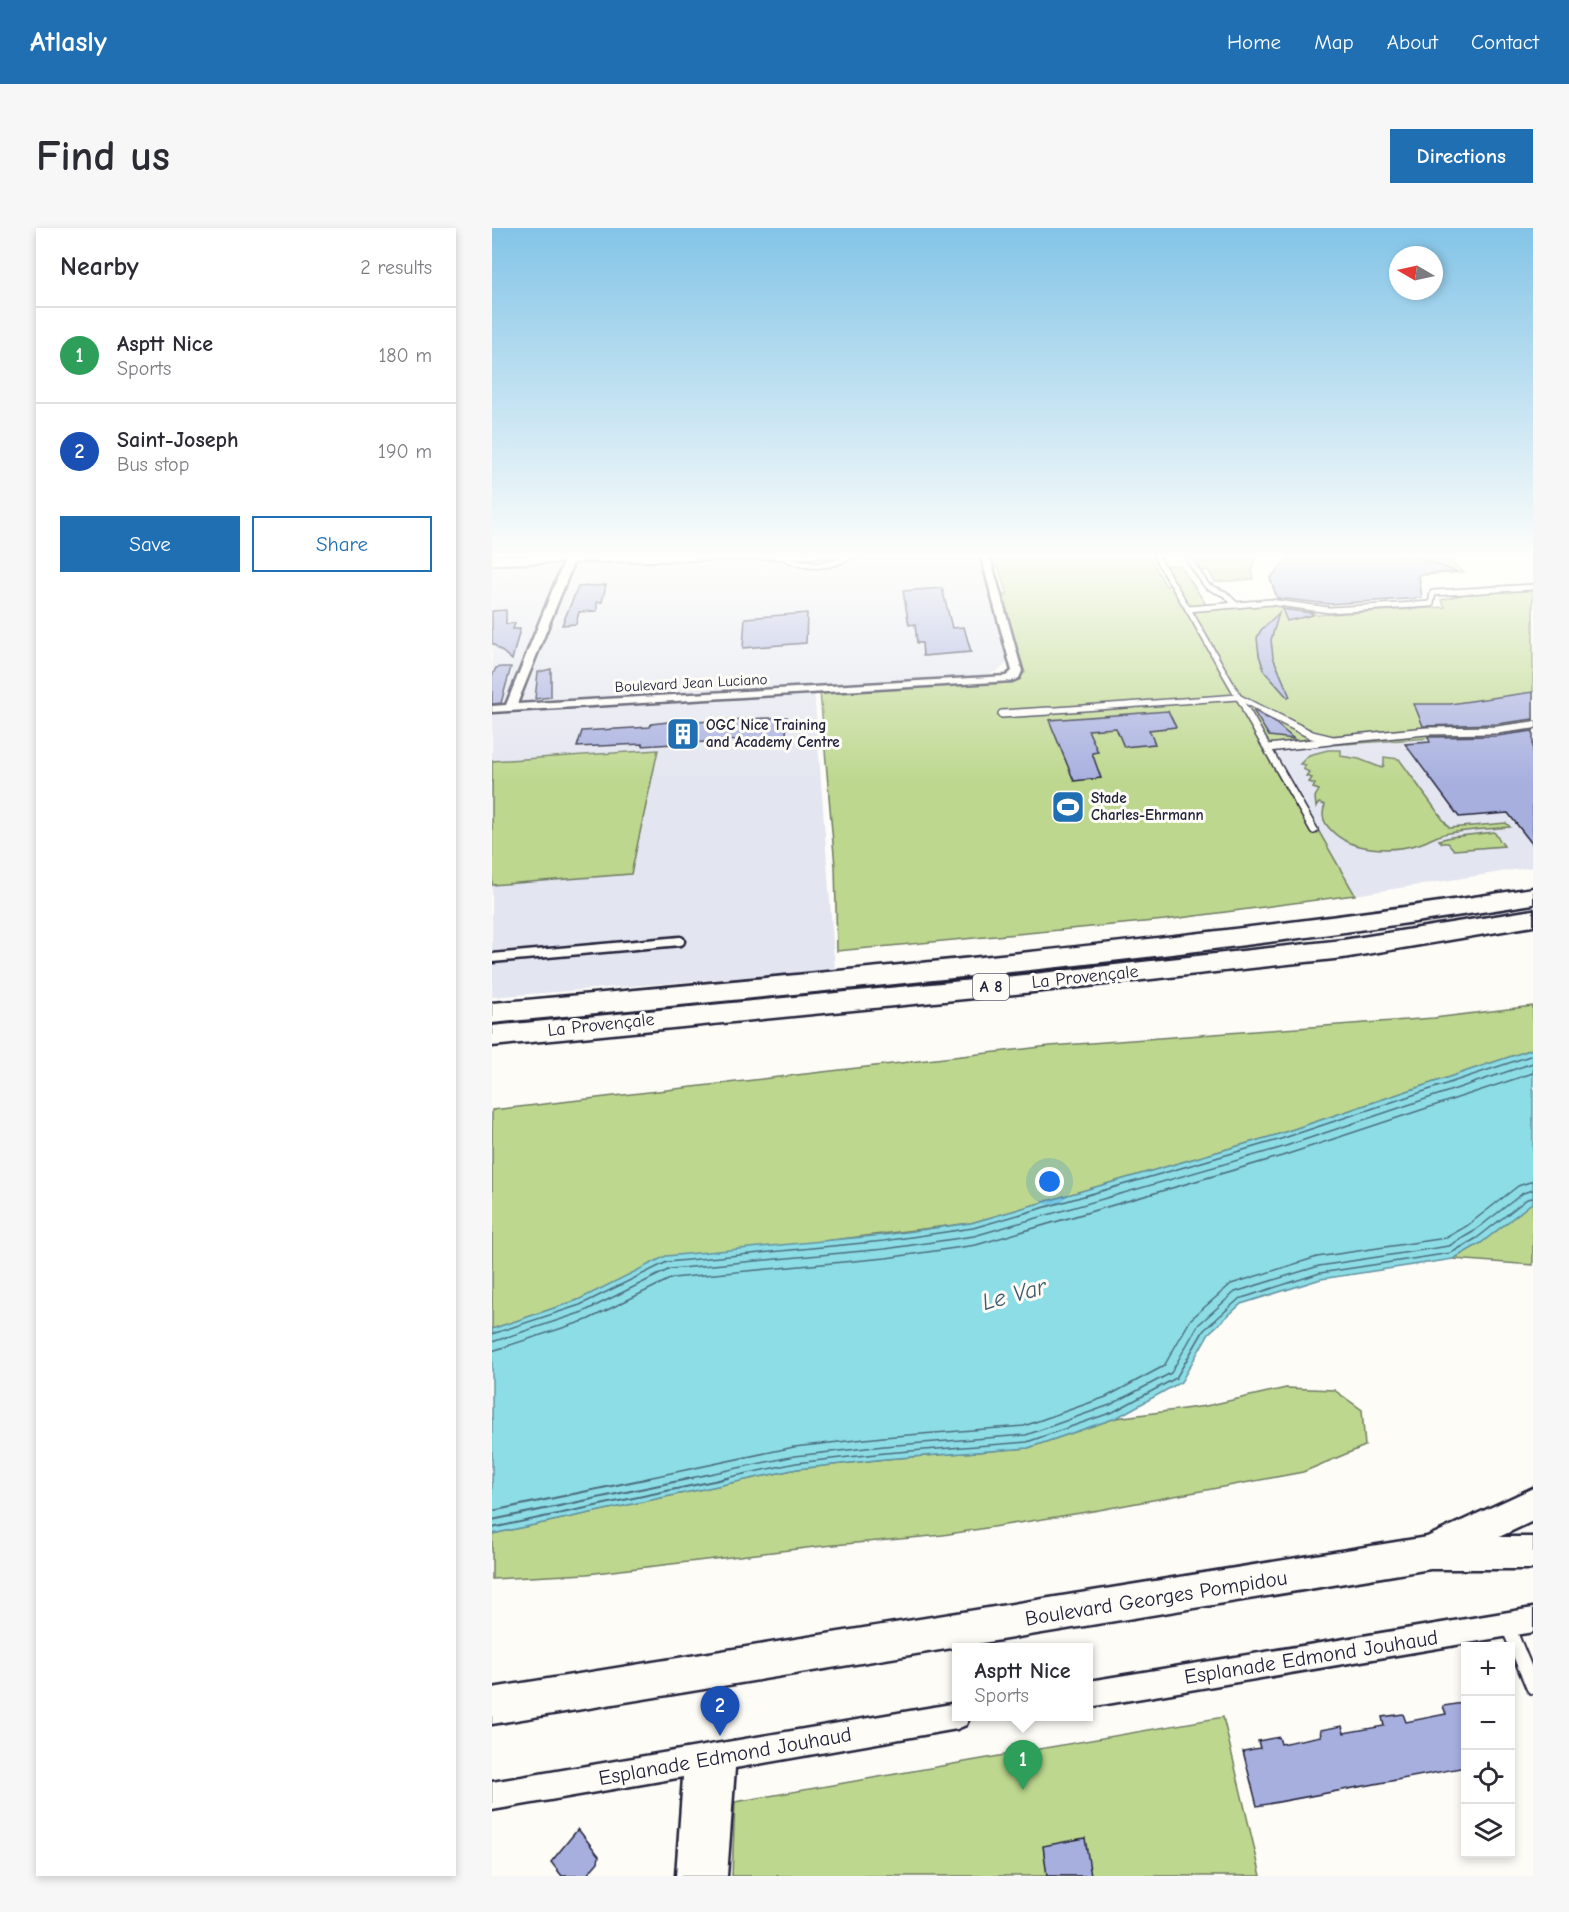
<!DOCTYPE html>
<html lang="en">
<head>
<meta charset="utf-8">
<style>
  body { margin:0; font-family:"Comic Neue",sans-serif; background:#f7f7f7; color:#2b2b33 }
  .controls { position:absolute; right:18px; bottom:18px; display:grid; overflow:hidden; border-radius:0px; box-shadow:0 3px 9px #0003 }
  .controls button { width:54px; height:54px; display:grid; place-items:center; padding:0; border:0; border-bottom:2px solid #e1e1e2; background:#fff; color:#2b2b33; font:30px sans-serif }
  .compass { position:absolute; left:897px; top:18px; width:54px; height:54px; border-radius:50%; background:#fff; box-shadow:0 3px 9px #0003; rotate:279deg }
  .you { position:absolute; left:558px; top:954px; width:21px; height:21px; margin:-15px; border:4px solid #fff; border-radius:50%; background:#1a73e8; box-shadow:0 0 0 9px #1a73e833 }
  .badge { display:grid; place-items:center; width:39px; height:39px; border-radius:50%; background:#1f6fb2; color:#fff; font-size:20px; font-weight:700 }
  .pin { position:absolute; translate:-50% -50px; filter:drop-shadow(0 2px 3px #0008) }
  .pin::after { content:''; position:absolute; top:32px; width:21px; height:18px; background:inherit; clip-path:polygon(0 0,100% 0,50% 100%) }
  .popup { position:absolute; left:460px; top:1415px; width:141px; height:78px; box-sizing:border-box; display:grid; place-content:center; border-radius:0px; background:#fff; filter:drop-shadow(0 2px 4px #0005); font-size:20px; white-space:nowrap; color:#7c7c81 }
  .popup b { font-size:22px; color:#2b2b33 }
  .popup::after { content:''; position:absolute; left:50%; top:100%; margin-left:-12px; border:12px solid transparent; border-top-color:#fff }
  .list { margin:0; padding:0; list-style:none }
  h2 { display:flex; justify-content:space-between; align-items:center; height:78px; margin:0; padding:0 24px; font-size:26px }
  h2 small { font-size:20px; font-weight:400; color:#7c7c81 }
  .list li { display:grid; grid-template-columns:39px 1fr auto; gap:18px; align-items:center; box-sizing:border-box; height:96px; padding:0 24px; border-top:2px solid #e1e1e2 }
  .list b { display:block; font-size:22px; white-space:nowrap }
  .list p { margin:0; font-size:20px; white-space:nowrap; color:#7c7c81 }
  .list em { font-size:20px; font-style:normal; color:#7c7c81 }
  .actions { display:flex; gap:12px; padding:18px 24px }
  .actions a { flex:1; padding:14px 0; border:2px solid #1f6fb2; border-radius:0px; text-align:center; font-size:21px; color:#1f6fb2 }
  .actions .main { background:#1f6fb2; color:#fff }
  .icon { flex:none; width:33px; height:33px; fill:none; stroke:currentColor; stroke-width:2; stroke-linecap:round; stroke-linejoin:round }
  .map { position:relative; flex:none; width:1041px; height:1648px; overflow:hidden; border-radius:0px }
  header { display:flex; align-items:center; gap:36px; box-sizing:border-box; height:84px; padding:0 30px; background:#1f6fb2; color:#fff }
  header strong { font-size:28px }
  nav { display:flex; gap:33px; margin-inline-start:auto; font-size:21px }
  .intro { display:flex; align-items:center; justify-content:space-between; box-sizing:border-box; height:144px; padding:0 36px }
  h1 { margin:0; font-size:42px }
  .button { padding:15px 27px; border-radius:0px; background:#1f6fb2; color:#fff; font-size:21px; font-weight:700 }
  main { display:flex; gap:36px; padding:0 36px }
  aside { flex:1; background:#fff; border-radius:0px; box-shadow:0 3px 9px #0003 }
  .map>svg:first-child { display:block }
</style>
</head>
<body>
<header>
<strong>Atlasly</strong>
<nav><a>Home</a><a>Map</a><a>About</a><a>Contact</a></nav>
</header>
<div class="intro"><h1>Find us</h1><a class="button">Directions</a></div>
<main>
<aside>
<h2>Nearby<small>2 results</small></h2>
<ul class="list">
<li><span class="badge" style="background:#2e9e5b">1</span><div><b>Asptt Nice</b><p>Sports</p></div><em>180 m</em></li>
<li><span class="badge" style="background:#1a4fb4">2</span><div><b>Saint-Joseph</b><p>Bus stop</p></div><em>190 m</em></li>
</ul>
<div class="actions"><a class="main">Save</a><a>Share</a></div>
</aside>
<div class="map">
<svg width="1041" height="1648" viewBox="0 0 1041 1648">
  <rect width="100%" height="100%" fill="#fdfcf7"/>
  <filter id="ink" filterUnits="userSpaceOnUse"><feTurbulence type="fractalNoise" baseFrequency=".0167" numOctaves="2"/><feDisplacementMap in="SourceGraphic" scale="12" xChannelSelector="R" yChannelSelector="G"/><feConvolveMatrix kernelMatrix="1 2 1 2 8 2 1 2 1" color-interpolation-filters="sRGB"/></filter>
  <g filter="url(#ink)">
    <g fill="#e3e5f0">
      <path d="M 0,325 L 490,325 L 498,368 L 517,434 L 504,444 L 481,450 L 322,460 L 343,742 L 0,769 Z"/>
      <path d="M 1041,503 L 1041,639 L 863,667 L 780,521 Z"/>
    </g>
    <g fill="#bdd78e" stroke="#707c64" stroke-width="1.5">
      <path d="M 502,325 L 655,325 L 674,358 L 677,357 L 668,338 L 688,337 L 717,381 C 748,379 799,369 825,387 L 953,379 L 949,372 L 976,365 L 1041,361 L 1041,503 L 780,521 L 863,667 L 673,692 L 345,723 L 343,638 L 328,464 L 516,454 L 533,445 L 509,368 L 515,367 Z"/>
      <path d="M 911,325 C 935,325 953,328 972,344 L 959,345 L 948,337 Z"/>
      <path d="M 763,332 L 760,342 L 761,351 L 723,354 L 716,342 L 709,343 L 705,335 Z"/>
      <path d="M 166,522 L 139,646 L 0,657 L 0,533 Z"/>
      <path d="M 836,522 L 849,522 L 849,528 L 867,531 L 890,540 L 892,537 L 892,529 L 907,531 L 957,600 L 1014,595 L 1018,599 C 998,601 977,602 957,605 C 946,606 937,613 927,616 C 900,624 859,624 839,602 C 831,594 829,587 833,577 L 827,575 L 824,579 L 823,569 L 827,562 L 821,560 L 823,556 L 817,554 L 820,550 L 814,548 L 817,544 L 811,541 L 814,537 L 808,536 L 817,527 Z"/>
      <path d="M 1002,604 L 1012,618 L 962,622 L 956,615 L 950,615 L 947,612 L 959,609 Z"/>
      <path d="M 1041,778 L 1041,821 L 784,907 L 479,995 L 333,1013 L 86,1072 L 0,1101 L 0,882 L 558,818 L 942,790 Z"/>
      <path d="M 1041,974 L 1041,1037 L 961,1031 L 989,1015 Z"/>
      <path d="M 794,1160 L 842,1162 L 870,1182 L 873,1218 L 811,1244 L 607,1282 L 451,1307 L 331,1318 L 95,1346 L 0,1351 L 0,1306 L 305,1241 L 393,1231 L 536,1220 L 624,1190 L 714,1178 Z"/>
      <path d="M 731,1489 L 769,1648 L 240,1648 L 243,1574 Z"/>
    </g>
    <path fill="#8cdde5" stroke="#6292a1" stroke-width="1.5" d="M 1041,821 L 1041,974 L 989,1015 L 961,1031 L 829,1051 L 749,1076 L 717,1105 L 689,1154 L 624,1190 L 536,1220 L 393,1231 L 305,1241 L 0,1306 L 0,1101 L 86,1072 L 174,1028 L 392,1007 L 479,995 L 784,907 Z"/>
    <g fill="none" stroke-linecap="round" stroke-linejoin="round">
      <g stroke="#4c6d7f" stroke-width="1.5">
        <path d="M 0,1106 L 88,1077 L 175,1034 L 392,1013 L 481,1000 L 786,912 L 1041,827"/>
        <path d="M 0,1114 L 91,1084 L 178,1041 L 393,1021 L 482,1008 L 788,920 L 1041,835"/>
        <path d="M 0,1123 L 95,1092 L 180,1050 L 394,1030 L 484,1017 L 790,928 L 1041,845"/>
        <path d="M 151,1251 L 302,1219 L 391,1209 L 532,1198 L 614,1169 L 672,1138 L 699,1091 L 739,1056 L 825,1029 L 954,1010 L 976,997 L 1026,958 L 1041,953"/>
        <path d="M 194,1251 L 303,1228 L 392,1218 L 534,1207 L 618,1177 L 679,1145 L 706,1097 L 743,1064 L 827,1038 L 957,1018 L 981,1004 L 1031,965 L 1041,962"/>
        <path d="M 229,1251 L 304,1235 L 393,1225 L 535,1214 L 621,1184 L 684,1150 L 712,1102 L 747,1071 L 828,1045 L 959,1025 L 985,1010 L 1035,971 L 1041,970"/>
      </g>
      <g stroke="#4c6d7f" stroke-width="2">
        <path d="M 0,1283 L 158,1250"/>
        <path d="M 0,1292 L 201,1250"/>
        <path d="M 0,1300 L 236,1250"/>
      </g>
    </g>
    <g fill="#a7afdf" stroke="#22223b" stroke-width="1.5">
      <path d="M 847,325 L 886,325 L 922,328 L 965,344 L 927,347 L 930,370 L 837,376 L 785,370 L 778,350 L 798,329 L 807,326 Z"/>
      <path d="M 114,357 L 110,374 L 105,374 L 105,383 L 87,384 L 84,396 L 70,397 L 86,359 Z"/>
      <path d="M 450,360 L 460,400 L 472,399 L 479,424 L 431,428 L 430,415 L 425,415 L 423,396 L 417,397 L 411,363 Z"/>
      <path d="M 790,381 L 820,385 L 821,387 L 795,393 Z"/>
      <path d="M 14,382 L 14,396 L 23,395 L 21,401 L 28,401 L 20,432 L 0,415 L 0,383 Z"/>
      <path d="M 315,385 L 314,415 L 251,420 L 253,390 Z"/>
      <path d="M 787,385 L 779,412 L 781,429 L 798,469 L 796,470 L 772,443 L 767,427 L 765,410 L 769,402 Z"/>
      <path d="M 10,439 L 19,439 L 9,475 L 0,476 L 0,448 L 4,440 Z"/>
      <path d="M 59,441 L 59,469 L 43,471 L 46,444 Z"/>
      <path d="M 1041,464 L 1041,491 L 1005,496 L 931,498 L 922,476 L 958,476 Z"/>
      <path d="M 761,482 L 782,494 L 802,511 L 777,508 Z"/>
      <path d="M 676,483 L 684,499 L 657,502 L 663,516 L 632,519 L 624,500 L 596,502 L 606,524 L 600,525 L 609,550 L 582,553 L 557,492 Z"/>
      <path d="M 295,489 L 294,509 L 150,518 L 151,516 L 85,519 L 90,503 L 158,499 L 159,496 L 185,493 L 201,499 L 203,494 Z"/>
      <path d="M 1041,503 L 1041,617 L 1016,585 L 967,589 L 913,516 L 938,514 L 936,509 L 1005,508 Z"/>
      <path d="M 970,1475 L 974,1482 L 974,1539 L 765,1578 L 751,1523 L 768,1520 L 766,1513 L 787,1509 L 789,1516 L 829,1508 L 828,1502 L 850,1498 L 852,1505 L 892,1498 L 890,1489 L 911,1486 L 914,1494 L 954,1486 L 951,1478 Z"/>
      <path d="M 86,1601 L 107,1628 L 106,1634 L 94,1648 L 70,1648 L 59,1634 Z"/>
      <path d="M 593,1610 L 599,1648 L 555,1648 L 551,1618 Z"/>
    </g>
    <g fill="none" stroke-linecap="round" stroke-linejoin="round">
      <g stroke="#22223b" stroke-width="8">
        <g id="service-far3">
          <path d="M 662,325 L 696,381 L 744,377"/>
          <path d="M 692,325 L 715,358 L 733,366 L 744,377 L 778,374 L 837,382 L 939,376 L 941,365 L 1041,359"/>
          <path d="M 287,326 C 311,343 340,340 364,325"/>
          <path d="M 696,381 L 755,484"/>
          <path d="M 536,484 L 746,469 L 775,484"/>
        </g>
      </g>
      <g stroke="#22223b" stroke-width="10">
        <g id="service-far2">
          <path d="M 754,483 L 822,602"/>
          <path d="M 772,483 L 820,507 L 841,512 L 935,503 L 1005,502 L 1041,497"/>
          <path d="M 510,486 L 557,483"/>
          <path d="M 776,520 L 838,513"/>
        </g>
      </g>
      <g stroke="#22223b" stroke-width="13">
        <path id="service-far1" d="M 0,730 L 188,713"/>
      </g>
      <g stroke="#22223b" stroke-width="17">
        <path id="service" d="M 1016,1399 L 1041,1459"/>
      </g>
      <g stroke="#22223b" stroke-width="5">
        <g id="minor">
          <path d="M 488,325 L 497,325 L 530,443 L 527,450 L 520,453 L 0,484 L 0,478 L 14,477 L 73,331 L 78,328 L 83,331 L 25,476 L 514,448 L 520,443 Z"/>
          <path d="M 1041,1380 L 1041,1404 L 597,1479 L 597,1453 Z"/>
          <path d="M 465,1475 L 465,1488 L 478,1488 L 474,1497 L 465,1501 L 243,1540 L 235,1648 L 184,1648 L 191,1549 L 0,1582 L 0,1554 Z"/>
        </g>
      </g>
      <g stroke="#22223b" stroke-width="5">
        <g id="secondary">
          <path d="M 303,325 L 330,325 C 324,331 309,331 303,325 Z"/>
          <path d="M 1041,1260 L 1041,1293 L 1007,1309 L 1041,1309 L 1041,1341 L 938,1341 L 0,1496 L 0,1460 L 935,1309 Z"/>
        </g>
      </g>
      <g stroke="#22223b" stroke-width="4">
        <path id="primary" d="M 163,325 L 375,325 L 368,329 L 0,336 L 0,328 Z"/>
      </g>
      <g stroke="#22223b" stroke-width="5">
        <g id="motorway">
          <path d="M 1041,660 L 1041,676 C 696,732 348,761 0,795 L 0,775 C 348,743 696,714 1041,660 Z"/>
          <path d="M 1041,682 L 1041,698 L 851,730 L 523,766 L 0,818 L 0,798 L 523,748 L 851,712 Z"/>
        </g>
      </g>
      <use href="#service-far3" stroke="#fdfcf7" stroke-width="5"/>
      <use href="#service-far2" stroke="#fdfcf7" stroke-width="7"/>
      <use href="#service-far1" stroke="#fdfcf7" stroke-width="8"/>
      <use href="#service" stroke="#fdfcf7" stroke-width="13"/>
      <use href="#minor" fill="#fdfcf7" fill-rule="evenodd"/>
      <use href="#secondary" fill="#fdfcf7" fill-rule="evenodd"/>
      <use href="#primary" fill="#fdfcf7" fill-rule="evenodd"/>
      <use href="#motorway" fill="#fdfcf7" fill-rule="evenodd"/>
    </g>
  </g>
  <linearGradient id="sky" x2="0" y2="1"><stop stop-color="#83c4e7"/><stop offset="0.59" stop-color="#fefefb"/><stop offset="1" stop-color="#fefefb" stop-opacity="0"/></linearGradient>
  <rect width="1041" height="555" fill="url(#sky)"/>
  <defs>
    <g id="building-square" transform="scale(1.725)"><rect x="-9" y="-9" width="18" height="18" rx="4" fill="#1f6fb2" stroke="#fdfcf7"/><path d="M-4-6H4V6H1V3H-1V6H-4ZM-2.5-4.3h1.7v1.8h-1.7ZM.8-4.3h1.7v1.8H.8ZM-2.5-1h1.7V.8h-1.7ZM.8-1h1.7V.8H.8Z" fill="#fff"/></g>
    <g id="stadium-square" transform="scale(1.725)"><rect x="-9" y="-9" width="18" height="18" rx="4" fill="#1f6fb2" stroke="#fdfcf7"/><path d="M0-5a6.5 5 0 1 0 0 10a6.5 5 0 1 0 0-10ZM-3.5-1.8h7v3.6h-7Z" fill="#fff"/></g>
  </defs>
  <g fill-rule="evenodd">
    <use href="#building-square" x="191" y="506"/>
    <use href="#stadium-square" x="576" y="579"/>
  </g>
  <g text-anchor="middle" dominant-baseline="central" stroke-width="6" stroke-linejoin="round" paint-order="stroke">
    <g font-size="15" fill="#22223b" stroke="#fdfcf7">
      <text transform="translate(199 455) rotate(-3)">Boulevard Jean Luciano</text>
    </g>
    <g font-size="15" font-weight="bold" fill="#22223b" stroke="#fdfcf7" text-anchor="start">
      <text x="214" y="497">OGC Nice Training<tspan x="214" dy="17">and Academy Centre</tspan></text>
      <text x="599" y="570">Stade<tspan x="599" dy="17">Charles-Ehrmann</tspan></text>
    </g>
    <rect fill="#fdfcf7" stroke="#646373" stroke-width="1.5" x="481" y="746" width="36" height="26" rx="4.5"/>
    <g font-size="16" font-weight="bold" fill="#22223b">
      <text x="499" y="759">A 8</text>
    </g>
    <g font-size="18" fill="#22223b" stroke="#fdfcf7">
      <text transform="translate(593 749) rotate(-6)">La Provençale</text>
      <text transform="translate(109 797) rotate(-6)">La Provençale</text>
    </g>
    <g font-size="21" fill="#22223b" stroke="#fdfcf7">
      <text transform="translate(664 1370) rotate(-9)">Boulevard Georges Pompidou</text>
      <text transform="translate(819 1429) rotate(-9)">Esplanade Edmond Jouhaud</text>
      <text transform="translate(233 1528) rotate(-10)">Esplanade Edmond Jouhaud</text>
    </g>
    <g font-size="24" font-style="italic" fill="#425a6e" stroke="#fdfcf7">
      <text transform="translate(522 1066) rotate(-15)">Le Var</text>
    </g>
  </g>
</svg>
<div class="controls">
<button>+</button>
<button>−</button>
<button><svg class="icon" aria-label="locate" viewBox="0 0 24 24"><circle cx="12" cy="12" r="6"/><path d="M12 2v4M12 18v4M2 12h4M18 12h4"/></svg></button>
<button><svg class="icon" aria-label="layers" viewBox="0 0 24 24"><path d="M12 4l9 5-9 5-9-5zM3 14l9 5 9-5"/></svg></button>
</div>
<svg class="compass" viewBox="-18 -18 36 36"><path d="M0-13l5 13h-10z" fill="#e53935"/><path d="M0 13l5-13h-10z" fill="#7c7c81"/></svg>
<div class="you"></div>
<div class="pin badge" style="left:531px;top:1562px;background:#2e9e5b">1</div>
<div class="popup"><b>Asptt Nice</b>Sports</div>
<div class="pin badge" style="left:228px;top:1508px;background:#1a4fb4">2</div>
</div>
</main>
</body>
</html>
